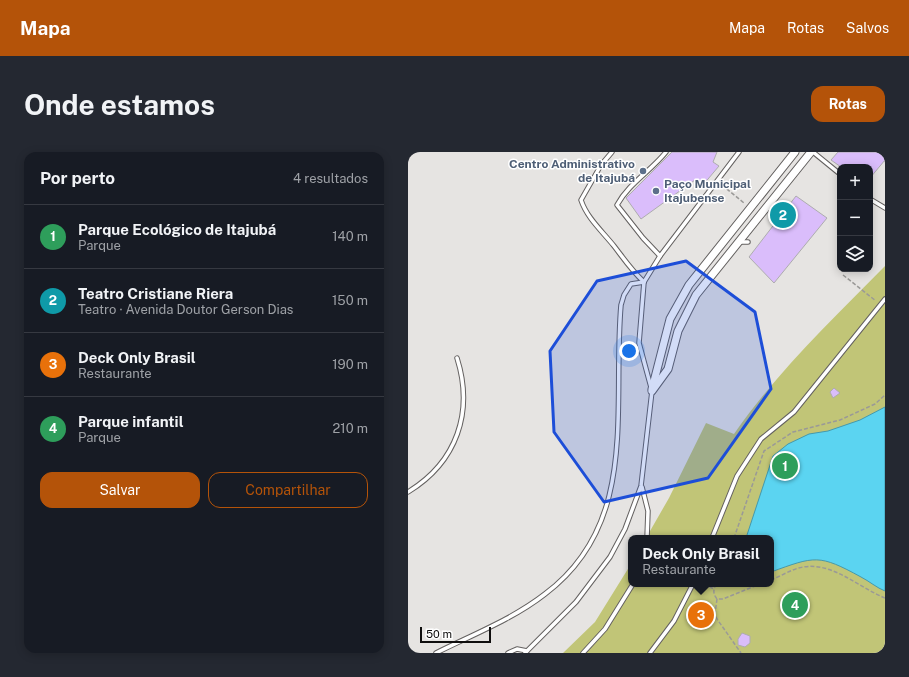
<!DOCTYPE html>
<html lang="pt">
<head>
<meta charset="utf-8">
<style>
  body { margin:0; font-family:"Public Sans",sans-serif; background:#242831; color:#f1f3f6 }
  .controls { position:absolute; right:12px; top:12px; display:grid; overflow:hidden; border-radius:8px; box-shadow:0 2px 10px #0003 }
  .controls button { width:36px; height:36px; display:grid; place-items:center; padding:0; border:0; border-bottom:1px solid #363941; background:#171b24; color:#f1f3f6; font:20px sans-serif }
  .scale { position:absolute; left:12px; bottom:10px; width:71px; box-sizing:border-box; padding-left:4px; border:2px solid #0f0e0e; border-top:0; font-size:11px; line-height:14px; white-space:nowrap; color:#0f0e0e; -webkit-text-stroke:3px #fff; paint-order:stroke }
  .you { position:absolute; left:221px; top:199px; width:14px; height:14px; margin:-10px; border:3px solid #fff; border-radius:50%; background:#1a73e8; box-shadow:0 0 0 6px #1a73e833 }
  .badge { display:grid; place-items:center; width:26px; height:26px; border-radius:50%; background:#b45309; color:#fff; font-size:13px; font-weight:700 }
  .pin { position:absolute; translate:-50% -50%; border:2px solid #fff; box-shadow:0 1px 4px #0006 }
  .popup { position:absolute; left:220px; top:383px; width:146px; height:52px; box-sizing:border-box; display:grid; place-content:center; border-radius:8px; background:#171b24; filter:drop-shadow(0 1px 3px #0005); font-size:13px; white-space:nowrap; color:#9ea1a6 }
  .popup b { font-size:15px; color:#f1f3f6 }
  .popup::after { content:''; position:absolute; left:50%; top:100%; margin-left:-8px; border:8px solid transparent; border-top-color:#171b24 }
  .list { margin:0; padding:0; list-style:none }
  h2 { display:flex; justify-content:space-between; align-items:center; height:52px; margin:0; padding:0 16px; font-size:17px }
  h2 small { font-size:13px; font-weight:400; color:#9ea1a6 }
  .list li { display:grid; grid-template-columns:26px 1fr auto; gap:12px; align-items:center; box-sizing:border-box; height:64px; padding:0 16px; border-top:1px solid #363941 }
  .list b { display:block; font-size:15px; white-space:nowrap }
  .list p { margin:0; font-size:13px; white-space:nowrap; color:#9ea1a6 }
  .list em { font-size:13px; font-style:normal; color:#9ea1a6 }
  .actions { display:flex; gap:8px; padding:12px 16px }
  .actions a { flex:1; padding:9px 0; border:1px solid #b45309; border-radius:12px; text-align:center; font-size:14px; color:#b45309 }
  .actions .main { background:#b45309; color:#fff }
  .icon { flex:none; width:22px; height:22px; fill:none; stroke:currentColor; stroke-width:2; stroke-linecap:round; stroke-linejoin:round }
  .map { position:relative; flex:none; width:477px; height:501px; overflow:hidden; border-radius:12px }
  header { display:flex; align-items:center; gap:24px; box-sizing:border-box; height:56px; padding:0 20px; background:#b45309; color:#fff }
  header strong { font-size:19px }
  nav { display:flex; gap:22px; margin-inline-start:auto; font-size:14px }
  .intro { display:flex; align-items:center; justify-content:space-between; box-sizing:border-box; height:96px; padding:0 24px }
  h1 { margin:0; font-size:28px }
  .button { padding:10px 18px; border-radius:12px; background:#b45309; color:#fff; font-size:14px; font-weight:700 }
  main { display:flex; gap:24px; padding:0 24px }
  aside { flex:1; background:#171b24; border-radius:12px; box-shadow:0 2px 10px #0003 }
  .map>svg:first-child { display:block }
</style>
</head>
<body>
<header>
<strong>Mapa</strong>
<nav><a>Mapa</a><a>Rotas</a><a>Salvos</a></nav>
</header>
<div class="intro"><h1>Onde estamos</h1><a class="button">Rotas</a></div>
<main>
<aside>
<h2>Por perto<small>4 resultados</small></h2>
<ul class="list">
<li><span class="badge" style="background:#2e9e5b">1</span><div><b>Parque Ecológico de Itajubá</b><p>Parque</p></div><em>140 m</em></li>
<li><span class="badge" style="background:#0f9aa8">2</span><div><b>Teatro Cristiane Riera</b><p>Teatro · Avenida Doutor Gerson Dias</p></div><em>150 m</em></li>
<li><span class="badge" style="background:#e8710a">3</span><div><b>Deck Only Brasil</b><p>Restaurante</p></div><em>190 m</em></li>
<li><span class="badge" style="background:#2e9e5b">4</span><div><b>Parque infantil</b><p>Parque</p></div><em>210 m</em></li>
</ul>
<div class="actions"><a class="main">Salvar</a><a>Compartilhar</a></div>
</aside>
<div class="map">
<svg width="477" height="501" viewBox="0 0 477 501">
  <rect width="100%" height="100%" fill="#e6e4e2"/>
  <path fill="#c1c577" d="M 477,114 L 477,501 L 155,501 L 187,470 L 223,412 L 223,432 L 363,432 L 363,386 L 238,386 L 261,346 L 298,271 L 326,282 C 369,220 424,168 477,114 Z"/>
  <path fill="#5bd4f1" stroke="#4499ad" d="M 477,255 L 477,439 C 469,436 461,429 453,425 C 411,402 407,404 363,420 L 363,386 L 338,386 L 365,304 L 380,292 L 401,282 L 420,279 L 452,268 Z"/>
  <g fill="#dabdfb" stroke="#adacae">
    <path d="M 264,0 L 309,0 L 305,10 L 311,14 L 295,33 L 287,28 L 233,67 L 218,46 Z"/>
    <path d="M 430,0 L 477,0 L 477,8 L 462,26 L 462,15 L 433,15 L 423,8 Z"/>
    <path d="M 388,44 L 419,66 L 366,131 L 341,105 Z"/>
    <path d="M 426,236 L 432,241 L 425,246 L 422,240 Z"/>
    <path d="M 334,481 L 342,484 L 342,491 L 337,495 L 330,493 L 330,487 Z"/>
  </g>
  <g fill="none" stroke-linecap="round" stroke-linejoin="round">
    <g stroke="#646160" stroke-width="5.5">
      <g id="lane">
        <path d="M 204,0 L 193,13 L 173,48 C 179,66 194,79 206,94 C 216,107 224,119 236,130"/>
        <path d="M 405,0 L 432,22"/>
        <path d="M 462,47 L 477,56"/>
        <path d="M 332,90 L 340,90"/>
        <path d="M 252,104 L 235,86 L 209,53 C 221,31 243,19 258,0"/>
        <path d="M 234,335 L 240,359 L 239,386"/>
        <path d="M 0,340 C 49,310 66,260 49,206"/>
        <path d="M 304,386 L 329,324 L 353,287 L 386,260 L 477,147"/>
        <path d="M 28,501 C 64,483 105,467 137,442 C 232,371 204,256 213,153 L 216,143 L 223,132 L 236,130"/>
        <path d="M 100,501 L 109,497 L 119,499"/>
        <path d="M 117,501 L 168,450 L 202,405 L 217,377 L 233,334 L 244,239 L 231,191 L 236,130 L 252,104 L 331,0"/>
        <path d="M 175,501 L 197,477 L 225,432"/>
        <path d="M 242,501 L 266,469 L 285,432"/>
      </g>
    </g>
    <g stroke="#646160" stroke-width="9">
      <g id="street">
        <path d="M 244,237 L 262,167 L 281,133 L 387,0"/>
        <path d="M 244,239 L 260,217 L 270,179 L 288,143 L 403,0"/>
      </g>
    </g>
    <g stroke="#9a9997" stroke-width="1.5" stroke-dasharray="4 2" stroke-linecap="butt">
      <path d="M 314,33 L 336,51"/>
      <path d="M 435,123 L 468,149"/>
      <path d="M 326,386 L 356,299 L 385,280 L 432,268 L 467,252 L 477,243"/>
      <path d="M 363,428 C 373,424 384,417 395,415 C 425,410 450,435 477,446"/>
      <path d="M 296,432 L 306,437"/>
      <path d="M 308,432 C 305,438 305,442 309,447 L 315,447 L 352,432"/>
      <path d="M 309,447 L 307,462 L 309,467 L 333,501"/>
    </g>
    <use href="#lane" stroke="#fff" stroke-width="3.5"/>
    <use href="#street" stroke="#fff" stroke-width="7"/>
  </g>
  <path fill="#1d4ed8" fill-opacity="0.2" stroke="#1d4ed8" stroke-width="3" stroke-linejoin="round" d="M 278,109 L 347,160 L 363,237 L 300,326 L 196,350 L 146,280 L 142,199 L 189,129 Z"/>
  <g fill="#5c6f8a" stroke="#fff" stroke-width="1.5">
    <circle cx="235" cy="19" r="4"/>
    <circle cx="248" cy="39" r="4"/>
  </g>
  <g text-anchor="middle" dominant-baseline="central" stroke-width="3" stroke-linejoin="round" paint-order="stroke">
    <g font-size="12" font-weight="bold" fill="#4e5e75" stroke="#fff" text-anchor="end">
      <text x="227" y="12">Centro Administrativo<tspan x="227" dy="14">de Itajubá</tspan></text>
      <text x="256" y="32" text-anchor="start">Paço Municipal<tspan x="256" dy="14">Itajubense</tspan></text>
    </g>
  </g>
</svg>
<div class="controls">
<button>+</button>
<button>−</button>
<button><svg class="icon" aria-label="layers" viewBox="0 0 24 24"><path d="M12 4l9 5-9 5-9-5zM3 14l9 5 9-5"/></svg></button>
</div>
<div class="scale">50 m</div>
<div class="you"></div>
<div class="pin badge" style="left:377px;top:314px;background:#2e9e5b">1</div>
<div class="pin badge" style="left:375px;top:63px;background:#0f9aa8">2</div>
<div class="pin badge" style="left:293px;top:463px;background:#e8710a">3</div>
<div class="popup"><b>Deck Only Brasil</b>Restaurante</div>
<div class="pin badge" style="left:387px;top:453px;background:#2e9e5b">4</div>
</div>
</main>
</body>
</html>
